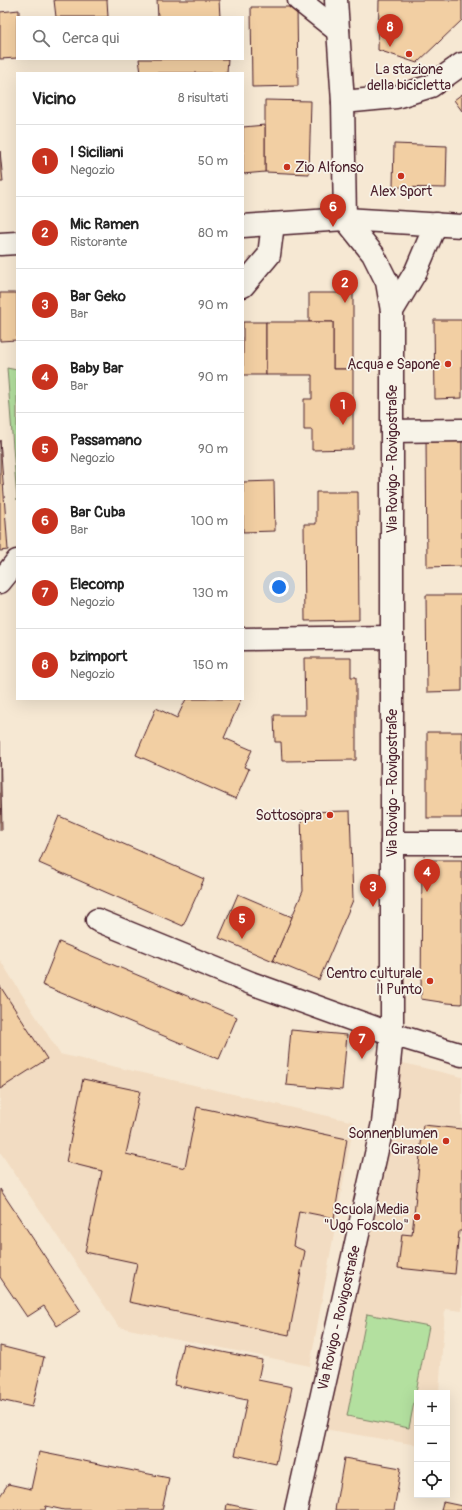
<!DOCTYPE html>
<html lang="it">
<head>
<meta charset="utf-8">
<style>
  body { margin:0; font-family:Pangolin,sans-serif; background:#f6f6f6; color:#222 }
  .controls { position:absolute; right:12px; bottom:12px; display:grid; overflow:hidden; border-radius:0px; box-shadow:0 4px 16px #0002 }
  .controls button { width:36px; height:36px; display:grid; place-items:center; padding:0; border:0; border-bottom:1px solid #e0e0e0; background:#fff; color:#222; font:20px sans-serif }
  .you { position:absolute; left:279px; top:587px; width:14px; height:14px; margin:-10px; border:3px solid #fff; border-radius:50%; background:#1a73e8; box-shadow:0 0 0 6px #1a73e833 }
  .badge { display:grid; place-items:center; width:26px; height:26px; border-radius:50%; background:#c8321e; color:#fff; font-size:13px; font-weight:700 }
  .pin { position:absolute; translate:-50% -33px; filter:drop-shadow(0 1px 2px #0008) }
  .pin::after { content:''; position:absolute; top:21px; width:14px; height:12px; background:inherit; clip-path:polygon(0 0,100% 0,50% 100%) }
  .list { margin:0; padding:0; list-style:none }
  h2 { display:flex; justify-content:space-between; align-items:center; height:52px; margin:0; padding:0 16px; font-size:17px }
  h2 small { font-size:13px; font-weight:400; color:#767676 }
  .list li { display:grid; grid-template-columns:26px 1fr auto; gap:12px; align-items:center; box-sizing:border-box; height:72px; padding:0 16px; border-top:1px solid #e0e0e0 }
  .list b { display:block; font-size:15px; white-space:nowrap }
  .list p { margin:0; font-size:13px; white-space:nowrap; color:#767676 }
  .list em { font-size:13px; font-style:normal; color:#767676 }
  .icon { flex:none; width:22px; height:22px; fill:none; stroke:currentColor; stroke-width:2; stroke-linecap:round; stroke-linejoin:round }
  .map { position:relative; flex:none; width:462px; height:1510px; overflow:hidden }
  .search { position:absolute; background:#fff; box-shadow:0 4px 16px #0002; left:16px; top:16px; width:228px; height:44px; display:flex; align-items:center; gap:10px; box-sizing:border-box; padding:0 14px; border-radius:0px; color:#767676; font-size:15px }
  .panel { position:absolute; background:#fff; box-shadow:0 4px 16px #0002; left:16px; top:72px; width:228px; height:628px; border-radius:0px }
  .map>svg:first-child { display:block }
</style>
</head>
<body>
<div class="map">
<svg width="462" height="1510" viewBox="0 0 462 1510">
  <rect width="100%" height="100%" fill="#f6e8d3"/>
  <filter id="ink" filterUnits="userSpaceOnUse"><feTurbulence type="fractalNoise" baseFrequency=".025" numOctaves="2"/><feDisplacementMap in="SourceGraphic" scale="8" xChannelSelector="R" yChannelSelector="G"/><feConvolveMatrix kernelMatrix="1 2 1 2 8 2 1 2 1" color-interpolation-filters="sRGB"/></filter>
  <g filter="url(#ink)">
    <g fill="#f2dcc2">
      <path d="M 0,960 L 60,1054 L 354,1122 L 310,1366 L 119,1327 L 0,1152 Z"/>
      <path d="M 399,1062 L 462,1077 L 462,1311 L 445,1309 L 439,1393 L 417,1393 L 417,1445 L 324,1429 Z"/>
    </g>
    <g fill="#b3e09f" stroke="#7e8065">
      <path d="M 7,368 L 17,370 L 17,500 Z"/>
      <path d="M 367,1314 L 429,1326 L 409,1428 L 347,1416 Z"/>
    </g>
    <g fill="#f2cfa3" stroke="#4a1f2b">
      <path d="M 54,0 L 107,0 L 108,17 L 56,17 Z"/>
      <path d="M 157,0 L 219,0 L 220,17 L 158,17 Z"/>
      <path d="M 379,0 L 462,0 L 462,20 L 417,63 L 378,50 Z"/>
      <path d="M 251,7 L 297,7 L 298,86 L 252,87 Z"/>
      <path d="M 19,10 L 19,17 L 17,17 L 17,58 L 0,59 L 0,12 Z"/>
      <path d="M 139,59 L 228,59 L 227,73 L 141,73 Z"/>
      <path d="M 462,94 L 462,111 L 454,100 Z"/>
      <path d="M 265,100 L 311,101 L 309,174 L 265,172 Z"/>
      <path d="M 265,125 L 265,172 L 243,174 L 243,127 Z"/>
      <path d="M 394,144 L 447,146 L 446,188 L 393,187 Z"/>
      <path d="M 0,151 L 3,182 L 0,182 Z"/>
      <path d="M 0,293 L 17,293 L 17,340 L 0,341 Z"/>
      <path d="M 309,293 L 353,293 L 353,369 L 333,369 L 333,322 L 309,322 Z"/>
      <path d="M 434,320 L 462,320 L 462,398 L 435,399 Z"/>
      <rect x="243" y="322" width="23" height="53"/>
      <path d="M 266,322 L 333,322 L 333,369 L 353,369 L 353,449 L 312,450 L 312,430 L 304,430 L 304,399 L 312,399 L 312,375 L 266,375 Z"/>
      <path d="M 426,437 L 462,437 L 462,566 L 427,567 Z"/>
      <path d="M 0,440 L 8,550 L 0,551 Z"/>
      <path d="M 274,481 L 275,531 L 243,532 L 243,482 Z"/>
      <path d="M 316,492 L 358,492 L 359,620 L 305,621 L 304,524 L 316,524 Z"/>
      <path d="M 426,595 L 462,595 L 462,691 L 427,692 Z"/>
      <path d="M 304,658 L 351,658 L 351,677 L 356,677 L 356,760 L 282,761 L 281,742 L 275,742 L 274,715 L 305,715 Z"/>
      <path d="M 186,699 L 241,699 L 224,738 L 252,750 L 244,767 L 249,769 L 236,799 L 136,755 L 156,708 L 177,718 Z"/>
      <rect x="427" y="732" width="35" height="86"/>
      <path d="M 0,741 L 2,830 L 0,830 Z"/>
      <path d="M 350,811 L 353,900 L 319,980 L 273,961 L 303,891 L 301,812 Z"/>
      <path d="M 59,816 L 204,879 L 183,926 L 39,863 Z"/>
      <path d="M 422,860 L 462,860 L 462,1004 L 447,1003 L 421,999 Z"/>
      <path d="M 238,894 L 292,917 L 273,961 L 219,938 Z"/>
      <path d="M 59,942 L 237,1017 L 219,1059 L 42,985 Z"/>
      <path d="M 0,986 L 47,1059 L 0,1089 Z"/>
      <path d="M 291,1030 L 347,1035 L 342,1090 L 286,1085 Z"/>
      <path d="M 83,1079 L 140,1091 L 126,1154 L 185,1168 L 197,1107 L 347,1139 L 334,1218 L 299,1211 L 293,1246 L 305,1251 L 289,1335 L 129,1302 L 137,1263 L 85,1252 L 102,1171 L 66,1162 Z"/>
      <path d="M 423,1125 L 462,1129 L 462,1231 L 459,1231 L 455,1274 L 398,1268 L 402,1234 L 412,1235 Z"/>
      <path d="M 0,1189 L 81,1311 L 57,1326 L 44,1306 L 27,1317 L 0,1277 Z"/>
      <path d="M 183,1344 L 262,1360 L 258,1380 L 292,1387 L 276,1464 L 235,1455 L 247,1400 L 174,1385 Z"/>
      <path d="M 0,1346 L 44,1357 L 32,1407 L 0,1400 Z"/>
      <path d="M 39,1452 L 169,1478 L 162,1510 L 64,1510 L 46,1506 L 45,1510 L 0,1510 L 0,1496 L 8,1484 L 31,1489 Z"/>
      <path d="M 344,1458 L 401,1468 L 394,1510 L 335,1510 Z"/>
      <path d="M 443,1502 L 462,1506 L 462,1510 L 441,1510 Z"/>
      <path d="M 227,1504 L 256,1510 L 226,1510 Z"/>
    </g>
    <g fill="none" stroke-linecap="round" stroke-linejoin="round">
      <g stroke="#4a1f2b" stroke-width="25">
        <g id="minor">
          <path d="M 299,0 L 338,31"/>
          <path d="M 336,0 L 343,102 L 345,219 L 373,254 L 387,282 L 392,311"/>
          <path d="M 343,102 L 396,97 L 431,86 L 462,64"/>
          <path d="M 243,286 L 269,255 L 273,224"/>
          <path d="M 392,431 L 462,430"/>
          <path d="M 0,582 L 17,561"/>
          <path d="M 243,639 L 392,637"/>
          <path d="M 392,843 L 462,843"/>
          <path d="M 97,920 L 251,983 L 392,1034 L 462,1055"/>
          <path d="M 296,1510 L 383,1123 L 392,1034 L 392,311 L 416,271 L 436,224"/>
        </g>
      </g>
      <g stroke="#4a1f2b" stroke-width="25">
        <g id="major">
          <path d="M 243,226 L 345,219 L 462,226"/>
          <path d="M 0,244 L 17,243"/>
        </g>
      </g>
      <use href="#minor" stroke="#f7f3e8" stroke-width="22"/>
      <use href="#major" stroke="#f7f3e8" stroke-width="22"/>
    </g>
  </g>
  <g fill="#c8321e" stroke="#f7f3e8" stroke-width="1.5">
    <circle cx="409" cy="54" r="4"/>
    <circle cx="287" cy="167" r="4"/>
    <circle cx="401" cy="176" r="4"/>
    <circle cx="448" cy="364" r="4"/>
    <circle cx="330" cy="815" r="4"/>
    <circle cx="430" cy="981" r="4"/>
    <circle cx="446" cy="1141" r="4"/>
    <circle cx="417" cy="1217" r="4"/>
  </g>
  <g text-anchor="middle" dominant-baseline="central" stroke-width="3.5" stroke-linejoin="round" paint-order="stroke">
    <g font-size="14" fill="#4a1f2b" stroke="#f7f3e8" text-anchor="end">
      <text x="409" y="69" text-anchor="middle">La stazione<tspan x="409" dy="16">della bicicletta</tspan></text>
      <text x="295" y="167" text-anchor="start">Zio Alfonso</text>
      <text x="401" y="191" text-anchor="middle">Alex Sport</text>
      <text x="440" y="364">Acqua e Sapone</text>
      <text x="322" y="815">Sottosopra</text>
      <text x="422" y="973">Centro culturale<tspan x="422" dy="16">Il Punto</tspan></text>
      <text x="438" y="1133">Sonnenblumen<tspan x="438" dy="16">Girasole</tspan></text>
      <text x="409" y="1209">Scuola Media<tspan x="409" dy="16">"Ugo Foscolo"</tspan></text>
    </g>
    <g font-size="14" fill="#4a1f2b" stroke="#f7f3e8">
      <text transform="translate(392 459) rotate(-90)">Via Rovigo - Rovigostraße</text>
      <text transform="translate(392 783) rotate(-90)">Via Rovigo - Rovigostraße</text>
      <text transform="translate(339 1318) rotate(-77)">Via Rovigo - Rovigostraße</text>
    </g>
  </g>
</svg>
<div class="controls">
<button>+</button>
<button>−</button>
<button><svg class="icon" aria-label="locate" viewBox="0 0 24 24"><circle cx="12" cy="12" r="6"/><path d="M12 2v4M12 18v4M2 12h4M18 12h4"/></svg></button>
</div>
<div class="you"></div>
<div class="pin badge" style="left:343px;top:425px">1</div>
<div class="pin badge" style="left:345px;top:303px">2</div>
<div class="pin badge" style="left:373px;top:907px">3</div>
<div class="pin badge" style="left:427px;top:892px">4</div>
<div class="pin badge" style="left:242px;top:939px">5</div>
<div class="pin badge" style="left:333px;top:227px">6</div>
<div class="pin badge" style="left:362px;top:1059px">7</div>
<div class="pin badge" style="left:390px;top:47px">8</div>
<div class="search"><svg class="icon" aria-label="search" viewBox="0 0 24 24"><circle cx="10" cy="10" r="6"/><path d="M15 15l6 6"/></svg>Cerca qui</div>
<section class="panel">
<h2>Vicino<small>8 risultati</small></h2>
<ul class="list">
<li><span class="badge">1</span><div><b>I Siciliani</b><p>Negozio</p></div><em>50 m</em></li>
<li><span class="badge">2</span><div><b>Mic Ramen</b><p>Ristorante</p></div><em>80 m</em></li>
<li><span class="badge">3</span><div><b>Bar Geko</b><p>Bar</p></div><em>90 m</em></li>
<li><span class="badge">4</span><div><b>Baby Bar</b><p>Bar</p></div><em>90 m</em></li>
<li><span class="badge">5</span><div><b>Passamano</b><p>Negozio</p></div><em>90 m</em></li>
<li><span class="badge">6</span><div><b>Bar Cuba</b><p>Bar</p></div><em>100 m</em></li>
<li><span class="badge">7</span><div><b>Elecomp</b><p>Negozio</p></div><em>130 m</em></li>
<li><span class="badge">8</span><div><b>bzimport</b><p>Negozio</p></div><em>150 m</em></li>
</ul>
</section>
</div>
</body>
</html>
